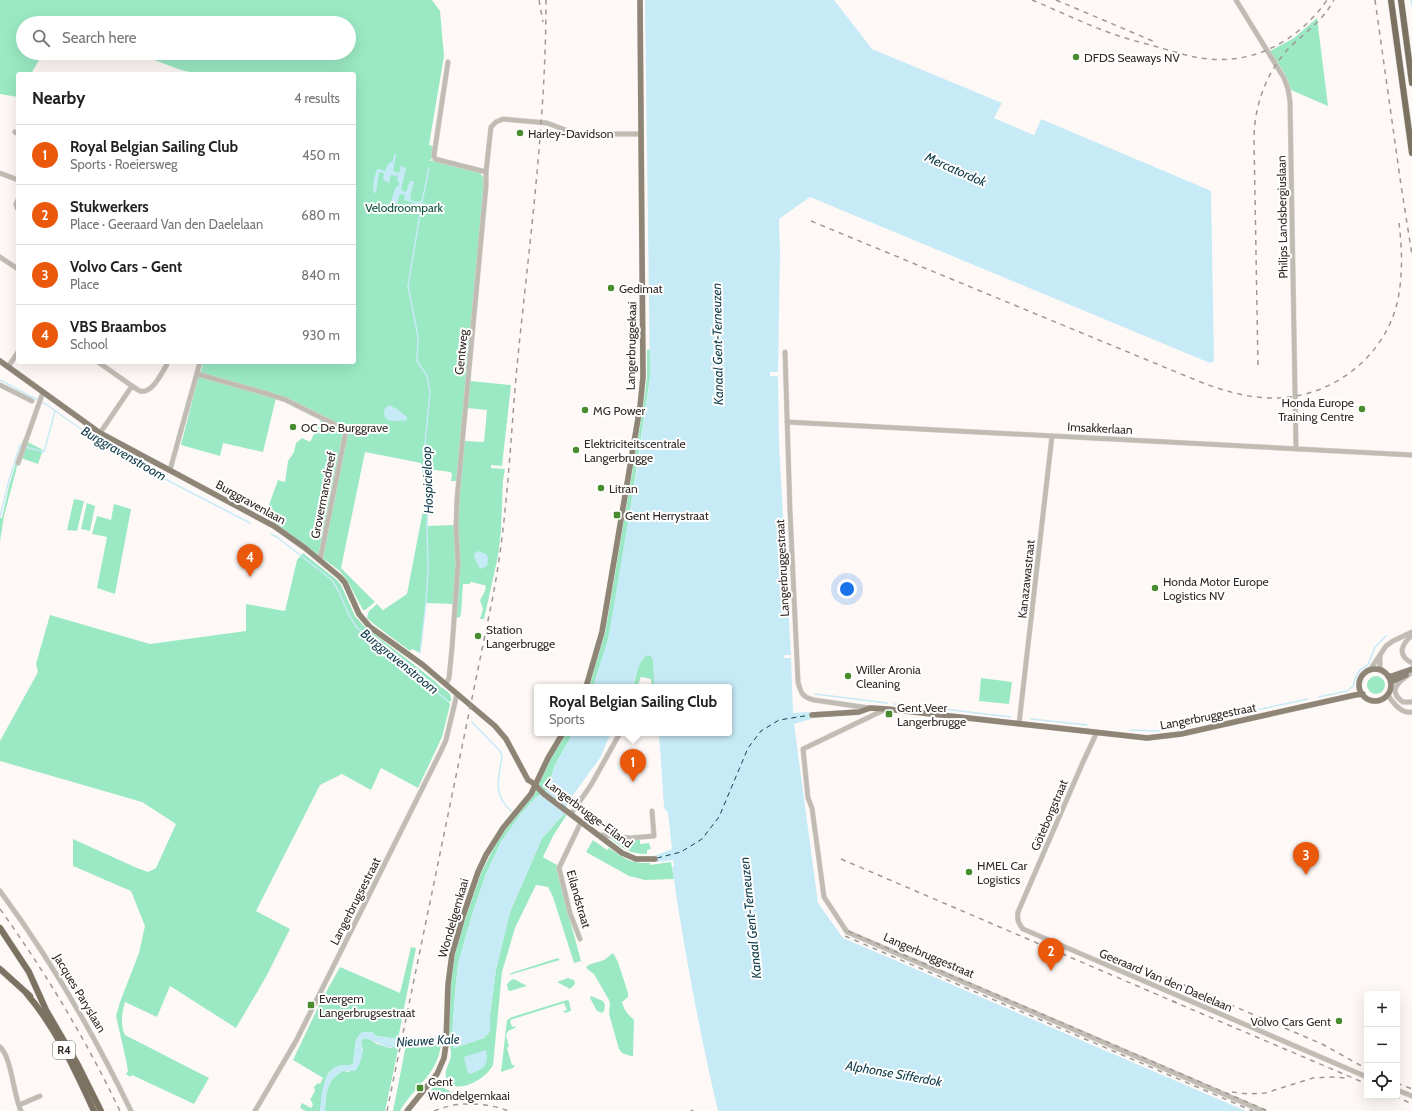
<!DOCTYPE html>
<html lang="en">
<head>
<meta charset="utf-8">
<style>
  body { margin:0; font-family:Cabin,sans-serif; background:#f6f6f6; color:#222 }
  .controls { position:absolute; right:12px; bottom:12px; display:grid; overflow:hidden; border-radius:4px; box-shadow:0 4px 16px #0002 }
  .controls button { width:36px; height:36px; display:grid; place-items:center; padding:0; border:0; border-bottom:1px solid #e0e0e0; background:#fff; color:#222; font:20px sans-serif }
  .you { position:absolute; left:847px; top:589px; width:14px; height:14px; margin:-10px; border:3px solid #fff; border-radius:50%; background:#1a73e8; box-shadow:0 0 0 6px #1a73e833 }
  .badge { display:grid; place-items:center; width:26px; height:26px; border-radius:50%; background:#ea580c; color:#fff; font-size:13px; font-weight:700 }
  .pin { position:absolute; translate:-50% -33px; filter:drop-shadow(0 1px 2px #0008) }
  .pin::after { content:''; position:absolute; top:21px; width:14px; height:12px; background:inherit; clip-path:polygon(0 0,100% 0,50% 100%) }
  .popup { position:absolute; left:534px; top:684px; width:198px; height:52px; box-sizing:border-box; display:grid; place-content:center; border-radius:4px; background:#fff; filter:drop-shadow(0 1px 3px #0005); font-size:13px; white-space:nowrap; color:#767676 }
  .popup b { font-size:15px; color:#222 }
  .popup::after { content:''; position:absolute; left:50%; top:100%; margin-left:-8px; border:8px solid transparent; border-top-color:#fff }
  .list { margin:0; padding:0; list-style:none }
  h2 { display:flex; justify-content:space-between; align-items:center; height:52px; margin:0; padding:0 16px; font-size:17px }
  h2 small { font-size:13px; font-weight:400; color:#767676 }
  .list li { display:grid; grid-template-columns:26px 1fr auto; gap:12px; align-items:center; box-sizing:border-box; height:60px; padding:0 16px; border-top:1px solid #e0e0e0 }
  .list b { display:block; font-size:15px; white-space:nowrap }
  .list p { margin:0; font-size:13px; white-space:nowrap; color:#767676 }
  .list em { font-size:13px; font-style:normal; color:#767676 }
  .icon { flex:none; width:22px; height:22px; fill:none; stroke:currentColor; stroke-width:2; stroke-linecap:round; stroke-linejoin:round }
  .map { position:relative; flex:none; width:1412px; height:1111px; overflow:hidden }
  .search { position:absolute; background:#fff; box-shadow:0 4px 16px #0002; left:16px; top:16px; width:340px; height:44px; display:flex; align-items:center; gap:10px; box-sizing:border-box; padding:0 14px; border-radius:22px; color:#767676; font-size:15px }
  .panel { position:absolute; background:#fff; box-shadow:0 4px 16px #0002; left:16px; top:72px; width:340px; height:292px; border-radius:4px }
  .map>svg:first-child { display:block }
</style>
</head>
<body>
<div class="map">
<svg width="1412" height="1111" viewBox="0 0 1412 1111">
  <rect width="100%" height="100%" fill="#fef9f7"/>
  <g fill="#9be9c4">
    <path d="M 0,0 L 432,0 L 440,11 L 444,56 L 429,145 L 433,146 L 433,158 L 429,161 L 435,160 L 480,173 L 485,180 L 457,481 L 451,481 L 452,474 L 450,472 L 428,469 L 431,495 L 428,495 L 427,526 L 454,525 L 456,564 L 453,604 L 426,603 L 420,653 L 412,649 L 410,651 L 375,625 L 367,618 L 369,611 L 377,604 L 383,610 L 407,594 L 426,495 L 421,463 L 365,452 L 341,568 L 375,602 L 365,610 L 363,610 L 348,582 L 340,571 L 265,516 L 278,480 L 285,482 L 288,461 L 294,452 L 296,443 L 302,438 L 310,442 L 321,420 L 285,402 L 276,398 L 263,452 L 223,443 L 220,456 L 181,445 L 198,378 L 202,368 L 203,362 L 354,362 L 354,74 L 198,74 L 181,70 L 136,53 L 349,53 L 349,23 L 23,23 L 23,53 L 43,53 L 31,74 L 18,74 L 18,97 L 0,94 Z"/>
    <path d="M 1317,18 L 1328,106 L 1291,90 L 1285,74 L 1270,51 L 1294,38 Z"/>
    <path d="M 651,349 L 650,378 L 620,578 L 608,640 L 593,687 L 589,687 L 605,633 L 643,408 L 647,377 L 647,350 Z"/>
    <path d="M 470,381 L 511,385 L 502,466 L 491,465 L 491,468 L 505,469 L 503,480 L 501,531 L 498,556 L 484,619 L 480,619 L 483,609 L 480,600 C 483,595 487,590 485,585 C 480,585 475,582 470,582 L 470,584 L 463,584 L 461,613 L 460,617 L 456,618 L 457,524 L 464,441 L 484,442 L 487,410 L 467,408 Z"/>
    <path d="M 23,439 L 24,440 L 4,516 L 0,541 L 0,518 L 2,518 L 9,486 Z"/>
    <path d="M 26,441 L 43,450 L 38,464 L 21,458 Z"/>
    <path d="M 74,499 L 84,501 L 77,531 L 67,530 Z"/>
    <path d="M 87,503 L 95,506 L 90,531 L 81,529 Z"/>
    <path d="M 114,504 L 131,509 L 115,594 L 97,588 L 107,537 L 92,534 L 97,516 L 111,520 Z"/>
    <path d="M 303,553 L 337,580 L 341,585 L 355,616 L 363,625 L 436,682 C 441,690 453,690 451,701 L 449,702 L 450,705 L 442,737 L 418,788 L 381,768 L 371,790 L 342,774 L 320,785 L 256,911 L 290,929 L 266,977 L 236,1028 L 170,986 L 157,1017 L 125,1002 C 122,1013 120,1024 125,1035 L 209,1078 L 194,1104 L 132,1075 L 130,1077 L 126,1074 L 128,1071 L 126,1060 L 116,1016 L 120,1002 L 139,953 L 145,926 L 131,891 L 73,866 L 73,839 L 137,868 L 148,872 L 156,868 L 176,824 L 142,802 L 0,761 L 0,741 L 38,672 L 36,664 L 50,615 L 150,644 L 246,631 L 246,604 L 285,611 L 297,560 Z"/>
    <path d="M 647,655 L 651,656 L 653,660 L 655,687 L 652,687 L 651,679 L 641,677 L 637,687 L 633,687 C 636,678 638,659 647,655 Z"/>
    <circle cx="1376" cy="685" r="9"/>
    <path d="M 981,678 L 1012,682 L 1009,704 L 979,701 Z"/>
    <path d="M 567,733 L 573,733 L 555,765 L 547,790 L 543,795 L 537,796 L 520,815 L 501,842 L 486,874 L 472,915 L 458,964 L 455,994 L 452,1038 L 449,1037 L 450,986 L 455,954 L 459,937 L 481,873 L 497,842 L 541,779 L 550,759 Z"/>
    <path d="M 565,813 L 566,816 L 553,836 L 543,857 L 557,865 L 559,879 L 581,961 L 574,963 L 553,897 L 548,887 L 536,885 L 515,928 L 502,972 L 493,1065 C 486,1080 452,1098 446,1077 C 444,1070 450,1063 451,1056 C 451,1052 450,1047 450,1043 L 453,1043 L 454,1048 L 484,1038 L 490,1031 L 490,1015 L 496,969 L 510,912 L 542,838 Z"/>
    <path d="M 612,838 L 630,840 L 640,840 L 640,844 L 649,843 L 651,849 L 647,850 L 647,854 C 630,854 624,849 611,839 Z"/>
    <path d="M 593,840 L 607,850 L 609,848 C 623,858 631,864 650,863 L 650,865 L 671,862 L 674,879 L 645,880 L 629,876 L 586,852 Z"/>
    <path d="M 411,947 L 416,948 L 398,1039 L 376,1036 L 372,1032 L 362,1032 L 356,1040 L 353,1064 L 350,1066 L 345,1065 L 329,1072 L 326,1079 L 320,1111 L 306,1111 L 300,1108 L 302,1103 L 311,1108 L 313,1105 L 312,1102 L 310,1100 L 315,1091 L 314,1087 L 318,1083 L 320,1084 L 323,1078 L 293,1060 L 321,1001 L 340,967 L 400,993 Z"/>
    <path d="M 613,953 L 618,962 L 628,993 L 628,997 L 622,1002 C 625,1012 627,1013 634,1020 L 633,1056 L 631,1056 L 622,1053 L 619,1049 L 609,1014 L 610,1004 L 609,1000 L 594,974 L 586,968 L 588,965 L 604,960 Z"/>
    <path d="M 558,958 L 560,960 L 509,975 L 511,973 Z"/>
    <path d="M 568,978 L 574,980 L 575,984 L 570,989 L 557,982 Z"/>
    <path d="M 514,979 L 527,986 L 510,991 L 508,990 L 507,984 L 511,980 Z"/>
    <path d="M 591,996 L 603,1001 L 605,1005 L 604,1011 L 602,1013 L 597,1011 L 590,998 Z"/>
    <path d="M 567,1000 L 569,1001 L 571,1011 L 565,1013 L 563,1011 L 567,1010 L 564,1003 L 510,1020 L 512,1027 L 516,1026 L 515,1028 L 508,1031 L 506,1036 L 509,1046 L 507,1048 L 512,1065 L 515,1065 L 513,1068 L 501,1072 L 507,1020 L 512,1017 Z"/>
    <path d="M 368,1038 L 377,1044 L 390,1048 L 399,1045 L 385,1111 L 325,1111 C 326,1094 326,1080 343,1071 L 349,1072 L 363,1051 L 361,1041 L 363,1039 Z"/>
    <path d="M 441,1044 C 438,1075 414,1086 400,1111 L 393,1111 L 406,1045 Z"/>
    <path d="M 438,1082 L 444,1088 L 453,1093 L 453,1095 C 444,1097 434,1101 426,1096 Z"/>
  </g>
  <g fill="#c7eaf7">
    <path d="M 645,0 L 834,0 L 872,49 L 1002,103 L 995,118 L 1034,135 L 1041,119 L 1209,190 L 1211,192 L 1214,361 L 1210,363 L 810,197 L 779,219 L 780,252 L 778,372 L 770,372 L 770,376 L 778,376 L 779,444 L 791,655 L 783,655 L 784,658 L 791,658 L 793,713 L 810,712 L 812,717 L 811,719 L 794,724 L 818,903 L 843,938 L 1246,1111 L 718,1111 C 699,1030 684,949 672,867 L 674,866 L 673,860 L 656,862 L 654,856 L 672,849 L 668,813 L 664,807 L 659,733 L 729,733 L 729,687 L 655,687 L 653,660 L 651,656 C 649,656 647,654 645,656 C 639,660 635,680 632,687 L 593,687 L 608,640 L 638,462 L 650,378 Z"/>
    <path d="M 394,154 L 396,154 L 393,171 L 399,173 L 401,166 L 406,168 L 401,190 L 406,192 L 410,181 L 414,181 L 410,198 L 412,201 L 418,202 L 423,200 L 421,209 L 414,203 L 404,200 L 405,195 L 400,194 L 397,204 L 391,201 L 396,187 L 400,184 L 397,180 L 398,176 L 391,175 L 389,183 L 383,180 L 384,173 L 379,172 L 376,193 L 373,192 L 374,179 L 377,169 L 385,171 L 388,164 L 393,161 Z"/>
    <path d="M 389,405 L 397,409 L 407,417 L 407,420 C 400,421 384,424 384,413 C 384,409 386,407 389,405 Z"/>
    <path d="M 478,551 L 486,554 L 489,559 L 488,559 L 487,566 L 480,569 L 474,557 L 475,553 Z"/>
    <path d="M 573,733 L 611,733 L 600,758 L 568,802 L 565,813 L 542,838 L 510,912 L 496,969 L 490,1015 L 490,1031 L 484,1038 L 454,1048 L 453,1043 L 407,1046 C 399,1044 393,1049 388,1047 C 379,1045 372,1038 363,1039 L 361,1041 C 364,1052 362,1063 355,1071 L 343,1071 C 326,1080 326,1094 325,1111 L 320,1111 C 321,1098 323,1070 338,1066 C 343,1064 348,1066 353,1064 L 356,1040 L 362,1032 L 372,1032 L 376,1036 L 398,1039 L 403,1040 L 410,1037 L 452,1037 L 455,994 L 458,964 L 472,915 L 486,874 L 501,842 L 520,815 L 537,796 L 543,795 L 547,790 L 555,765 Z"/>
    <path d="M 486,1050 C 490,1065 482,1071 468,1074 L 464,1057 Z"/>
  </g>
  <path fill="#fef9f7" d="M 1002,103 L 1003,104 L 997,117 L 1033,132 L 1039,119 L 1041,119 L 1034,135 L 994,118 Z"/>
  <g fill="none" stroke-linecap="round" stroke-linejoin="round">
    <g stroke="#c7eaf7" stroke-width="1.5">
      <path d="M 1411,0 L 1412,6"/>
      <path d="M 422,202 L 429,168"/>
      <path d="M 0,380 L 47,405 L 98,441 L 140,463 L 167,480 L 250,523"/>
      <path d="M 26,447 L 44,452 L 55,411"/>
      <path d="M 0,517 L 9,480 L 20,445 L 22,446"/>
      <path d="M 271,534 L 277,537 L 332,580 L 338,590 L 349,615 L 357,628 L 368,637 L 406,662 L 429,681 L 438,693 L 449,702"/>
      <path d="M 420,653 L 426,602 L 428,571 L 427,527 L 428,495 L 424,455 L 430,392 L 427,376 L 417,361 L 418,337 L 408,286 L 421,208"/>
      <path d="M 815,694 L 887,703"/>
      <path d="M 1319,697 L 1347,691 L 1353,686 L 1356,676 L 1360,670 L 1368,665 L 1375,647 L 1386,636"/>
      <path d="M 894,704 L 922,707"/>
      <path d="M 935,708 L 1011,717"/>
      <path d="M 1031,719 L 1087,725"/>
      <path d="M 472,722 L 500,751 L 502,756 C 499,779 492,793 511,811"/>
      <path d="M 1130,730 L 1158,731 L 1308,699"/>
    </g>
    <path stroke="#15404e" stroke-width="1" stroke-dasharray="5 4" stroke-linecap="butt" d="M 657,858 L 681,852 L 702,839 L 719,817 L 748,748 L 761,731 L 779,720 L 811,715"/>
    <g stroke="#d9d4d1" stroke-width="5.5">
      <g id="minor">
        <path d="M 1236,0 L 1284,78 L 1288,89 L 1290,101 L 1296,449"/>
        <path d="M 15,132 L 18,134"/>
        <path d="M 486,172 L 491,127 L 496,122 L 503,119 L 547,123 L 571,132 L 583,134 L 641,134"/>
        <path d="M 0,173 L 18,180"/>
        <path d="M 17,208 L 16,204 L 18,200"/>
        <path d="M 0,257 L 18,269"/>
        <path d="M 785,352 L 790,511 L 798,682 C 801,693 802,697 814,700 L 869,708"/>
        <path d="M 98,362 L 132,386"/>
        <path d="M 8,367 L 18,352"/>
        <path d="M 197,374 L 268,394 L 286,400 L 344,429 L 346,431 L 320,560"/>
        <path d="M 0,385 L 32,401"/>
        <path d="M 787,422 L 1412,455"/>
        <path d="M 100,433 L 132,386 C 134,387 137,390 140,391 C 152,394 161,374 166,366 L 167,364 L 166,362"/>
        <path d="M 18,463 L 43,392"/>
        <path d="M 170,470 L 200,362"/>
        <path d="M 1412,635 C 1402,644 1396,655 1412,663"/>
        <path d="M 1380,656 L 1380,668 L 1383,671"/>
        <path d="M 1370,670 L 1386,646 L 1393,641 L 1412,632"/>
        <path d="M 1411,673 C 1400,681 1386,690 1403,702 L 1412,702"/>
        <path d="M 446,684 L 449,678 L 452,648 L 458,564 L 456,528 L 457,499 L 486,186 L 486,172 L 435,159 L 434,155 L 448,62"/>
        <path d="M 1388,695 C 1393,703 1402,714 1412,712"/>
        <path d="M 886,709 L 803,749 L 808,798 L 812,808 L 824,897 L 847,932 L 1263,1111"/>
        <path d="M 1019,724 L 1052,436"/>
        <path d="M 1097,732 L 1083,762 L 1018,912 C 1017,919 1018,923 1023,929 L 1065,947 L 1367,1077"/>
        <path d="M 571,814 L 591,785 L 620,733"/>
        <path d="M 601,837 L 602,835 L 630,838 L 654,836 L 652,811"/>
        <path d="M 0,891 C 51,960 94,1034 131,1111"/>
        <path d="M 580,939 L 570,913 L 559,868 L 581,822"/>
        <path d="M 0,1047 C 12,1058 13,1094 21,1111"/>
        <path d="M 1397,1090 L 1412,1096"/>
        <path d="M 19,1105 L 40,1096"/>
        <path d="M 255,1111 L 296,1041 L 442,749 L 446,740 L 457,694"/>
      </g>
    </g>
    <g stroke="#d9d4d1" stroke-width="6">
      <g id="major">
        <path d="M 0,361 L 100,433 L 274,526 L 305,548 L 340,577 L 345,583 L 359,614 L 370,627 L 423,665 L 495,726 L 506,739 L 528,780 L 533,783 L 544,794 L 622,853 L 636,859 L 655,859"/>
        <circle cx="1375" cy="685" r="16"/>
        <path d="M 1388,676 L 1392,676 L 1412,669"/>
        <path d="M 1391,682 L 1406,675"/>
        <path d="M 586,687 L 602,632 L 640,407 L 643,377 L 640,0"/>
        <path d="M 812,715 L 859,712 L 870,708 L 887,709 L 1147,738 L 1181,734 L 1355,695 L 1363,694"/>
        <path d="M 407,1111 L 437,1074 L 444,1058 L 446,1044 L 448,985 L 452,954 L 463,916 L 478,872 L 486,855 L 503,828 L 531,794 L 548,758 L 563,733"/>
      </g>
    </g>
    <g stroke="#d9d4d1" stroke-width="7">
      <g id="highway">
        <path d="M 1391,0 L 1412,153"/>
        <path d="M 1401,0 L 1412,83"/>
        <path d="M 0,928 L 29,972 L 46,1010 L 78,1065 L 101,1111"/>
        <path d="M 0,969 L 30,996"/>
        <path d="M 27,994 C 56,1028 75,1070 94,1111"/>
      </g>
    </g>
    <use href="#minor" stroke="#c0bbb3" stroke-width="4.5"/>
    <use href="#major" stroke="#8e8577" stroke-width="5.5"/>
    <use href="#highway" stroke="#7c7262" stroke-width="6"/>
    <g stroke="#9f9996" stroke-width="1.5" stroke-dasharray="5 5" stroke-linecap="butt">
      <path d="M 539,0 L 543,22"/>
      <path d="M 1032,0 C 1061,12 1089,26 1119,36 C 1131,40 1143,43 1154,46 C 1172,51 1189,57 1208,59 C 1256,64 1300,39 1327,0"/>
      <path d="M 1056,0 L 1155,42"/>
      <path d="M 1375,0 L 1401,185 L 1412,255"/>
      <path d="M 811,221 L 1198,381 C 1221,390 1247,398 1272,398 C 1331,399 1386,357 1398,299 C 1403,274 1402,247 1399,223"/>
      <path d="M 1258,365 L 1254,140 C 1254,106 1266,72 1290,47 C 1306,32 1323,20 1334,0"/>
      <path d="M 841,859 L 1177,1003"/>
      <path d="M 0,909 C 46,973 86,1040 120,1111"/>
      <path d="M 848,931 L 1268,1111"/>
      <path d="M 845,936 L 1253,1111"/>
      <path d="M 1147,969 L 1322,1044 L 1367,1069"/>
      <path d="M 1172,1001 L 1367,1084"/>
      <path d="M 1397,1083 L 1412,1089"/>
      <path d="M 1232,1092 L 1248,1094 L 1265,1093 L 1313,1078 L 1331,1077 L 1346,1078"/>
      <path d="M 1395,1096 L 1412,1104"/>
      <path d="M 387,1111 L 492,601 C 508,520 510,438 518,356 C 530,238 546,119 546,0"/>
      <path d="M 434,1111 C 458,1101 484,1102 509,1111"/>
      <path d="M 691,1111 L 693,1110"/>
    </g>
  </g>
  <g fill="#498c2f" stroke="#fff" stroke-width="1.5">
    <circle cx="1076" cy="57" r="4"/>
    <circle cx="520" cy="133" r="4"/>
    <circle cx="611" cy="288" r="4"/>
    <circle cx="1362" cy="409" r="4"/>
    <circle cx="585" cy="410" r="4"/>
    <circle cx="293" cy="427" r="4"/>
    <circle cx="576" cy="450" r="4"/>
    <circle cx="601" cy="488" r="4"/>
    <rect x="613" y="511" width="8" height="8" rx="2"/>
    <circle cx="1155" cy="588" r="4"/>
    <circle cx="478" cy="636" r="4"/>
    <circle cx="848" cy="676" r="4"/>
    <rect x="885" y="710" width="8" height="8" rx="2"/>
    <circle cx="969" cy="872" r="4"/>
    <rect x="307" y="1001" width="8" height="8" rx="2"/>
    <circle cx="1339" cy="1021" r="4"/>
    <rect x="416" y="1084" width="8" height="8" rx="2"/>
  </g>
  <g text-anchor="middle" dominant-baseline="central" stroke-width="4" stroke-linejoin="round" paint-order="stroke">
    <rect fill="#fff" stroke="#706a67" stroke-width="1" x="53" y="1041" width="22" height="18" rx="3"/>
    <g font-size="11" font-weight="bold" fill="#322a26">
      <text x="64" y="1050">R4</text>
    </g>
    <g font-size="12" fill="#322a26" stroke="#fff" text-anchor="start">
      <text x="1084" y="57">DFDS Seaways NV</text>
      <text x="528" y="133">Harley-Davidson</text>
      <text x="619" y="288">Gedimat</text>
      <text x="1354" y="402" text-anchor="end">Honda Europe<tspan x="1354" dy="14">Training Centre</tspan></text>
      <text x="593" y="410">MG Power</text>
      <text x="301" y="427">OC De Burggrave</text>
      <text x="584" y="443">Elektriciteitscentrale<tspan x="584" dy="14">Langerbrugge</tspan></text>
      <text x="609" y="488">Litran</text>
      <text x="625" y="515">Gent Herrystraat</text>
      <text x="1163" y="581">Honda Motor Europe<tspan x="1163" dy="14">Logistics NV</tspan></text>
      <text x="486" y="629">Station<tspan x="486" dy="14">Langerbrugge</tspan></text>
      <text x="856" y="669">Willer Aronia<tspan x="856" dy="14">Cleaning</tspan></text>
      <text x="897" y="707">Gent Veer<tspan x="897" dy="14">Langerbrugge</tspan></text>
      <text x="977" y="865">HMEL Car<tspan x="977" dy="14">Logistics</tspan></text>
      <text x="319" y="998">Evergem<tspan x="319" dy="14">Langerbrugsestraat</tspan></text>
      <text x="1331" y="1021" text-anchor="end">Volvo Cars Gent</text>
      <text x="428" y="1081">Gent<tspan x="428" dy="14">Wondelgemkaai</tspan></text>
    </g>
    <g font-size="12" fill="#085037" stroke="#fff">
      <text x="404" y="207">Velodroompark</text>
    </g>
    <g font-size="12" fill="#322a26" stroke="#fff">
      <text transform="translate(1282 217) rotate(-91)">Philips Landsbergiuslaan</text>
      <text transform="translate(631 346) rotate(-89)">Langerbruggekaai</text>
      <text transform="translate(461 352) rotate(-84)">Gentweg</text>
      <text transform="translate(1100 428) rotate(3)">Imsakkerlaan</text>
      <text transform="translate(323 495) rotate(-79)">Grovermansdreef</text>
      <text transform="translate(251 502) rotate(29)">Burggravenlaan</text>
      <text transform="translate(782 568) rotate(-93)">Langerbruggestraat</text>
      <text transform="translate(1026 579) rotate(-84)">Kanazawastraat</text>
      <text transform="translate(1208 716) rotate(-11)">Langerbruggestraat</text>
      <text transform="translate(589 813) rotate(37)">Langerbrugge-Eiland</text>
      <text transform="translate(1049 815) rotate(-67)">Göteborgstraat</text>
      <text transform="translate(579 899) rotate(74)">Eilandstraat</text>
      <text transform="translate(355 901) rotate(-63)">Langerbrugsestraat</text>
      <text transform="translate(453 918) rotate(-74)">Wondelgemkaai</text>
      <text transform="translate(929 955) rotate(23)">Langerbruggestraat</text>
      <text transform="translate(1166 980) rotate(23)">Geeraard Van den Daelelaan</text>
      <text transform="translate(80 993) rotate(59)">Jacques Paryslaan</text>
    </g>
    <g font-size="13" font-style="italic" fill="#15404e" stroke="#fff">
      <text transform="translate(956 169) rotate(24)">Mercatordok</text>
      <text transform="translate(717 344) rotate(-91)">Kanaal Gent-Terneuzen</text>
      <text transform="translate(124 453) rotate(30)">Burggravenstroom</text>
      <text transform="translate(427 480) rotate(-92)">Hospicieloop</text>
      <text transform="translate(400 661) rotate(39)">Burggravenstroom</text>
      <text transform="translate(750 918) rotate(-96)">Kanaal Gent-Terneuzen</text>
      <text transform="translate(428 1040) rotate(-3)">Nieuwe Kale</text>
      <text transform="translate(894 1073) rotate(10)">Alphonse Sifferdok</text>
    </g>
  </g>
</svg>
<div class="controls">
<button>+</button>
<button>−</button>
<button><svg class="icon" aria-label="locate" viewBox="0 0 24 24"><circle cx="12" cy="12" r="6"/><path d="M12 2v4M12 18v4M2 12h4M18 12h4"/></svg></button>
</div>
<div class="you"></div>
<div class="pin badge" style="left:633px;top:782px">1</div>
<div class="popup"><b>Royal Belgian Sailing Club</b>Sports</div>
<div class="pin badge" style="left:1051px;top:971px">2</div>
<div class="pin badge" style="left:1306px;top:875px">3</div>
<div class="pin badge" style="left:250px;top:577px">4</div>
<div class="search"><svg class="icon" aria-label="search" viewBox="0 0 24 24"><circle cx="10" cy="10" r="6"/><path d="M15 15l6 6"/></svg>Search here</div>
<section class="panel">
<h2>Nearby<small>4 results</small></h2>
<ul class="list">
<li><span class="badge">1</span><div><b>Royal Belgian Sailing Club</b><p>Sports · Roeiersweg</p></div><em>450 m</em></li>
<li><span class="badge">2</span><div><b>Stukwerkers</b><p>Place · Geeraard Van den Daelelaan</p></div><em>680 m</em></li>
<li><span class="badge">3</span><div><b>Volvo Cars - Gent</b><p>Place</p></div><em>840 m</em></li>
<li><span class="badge">4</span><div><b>VBS Braambos</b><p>School</p></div><em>930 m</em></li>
</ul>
</section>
</div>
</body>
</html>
